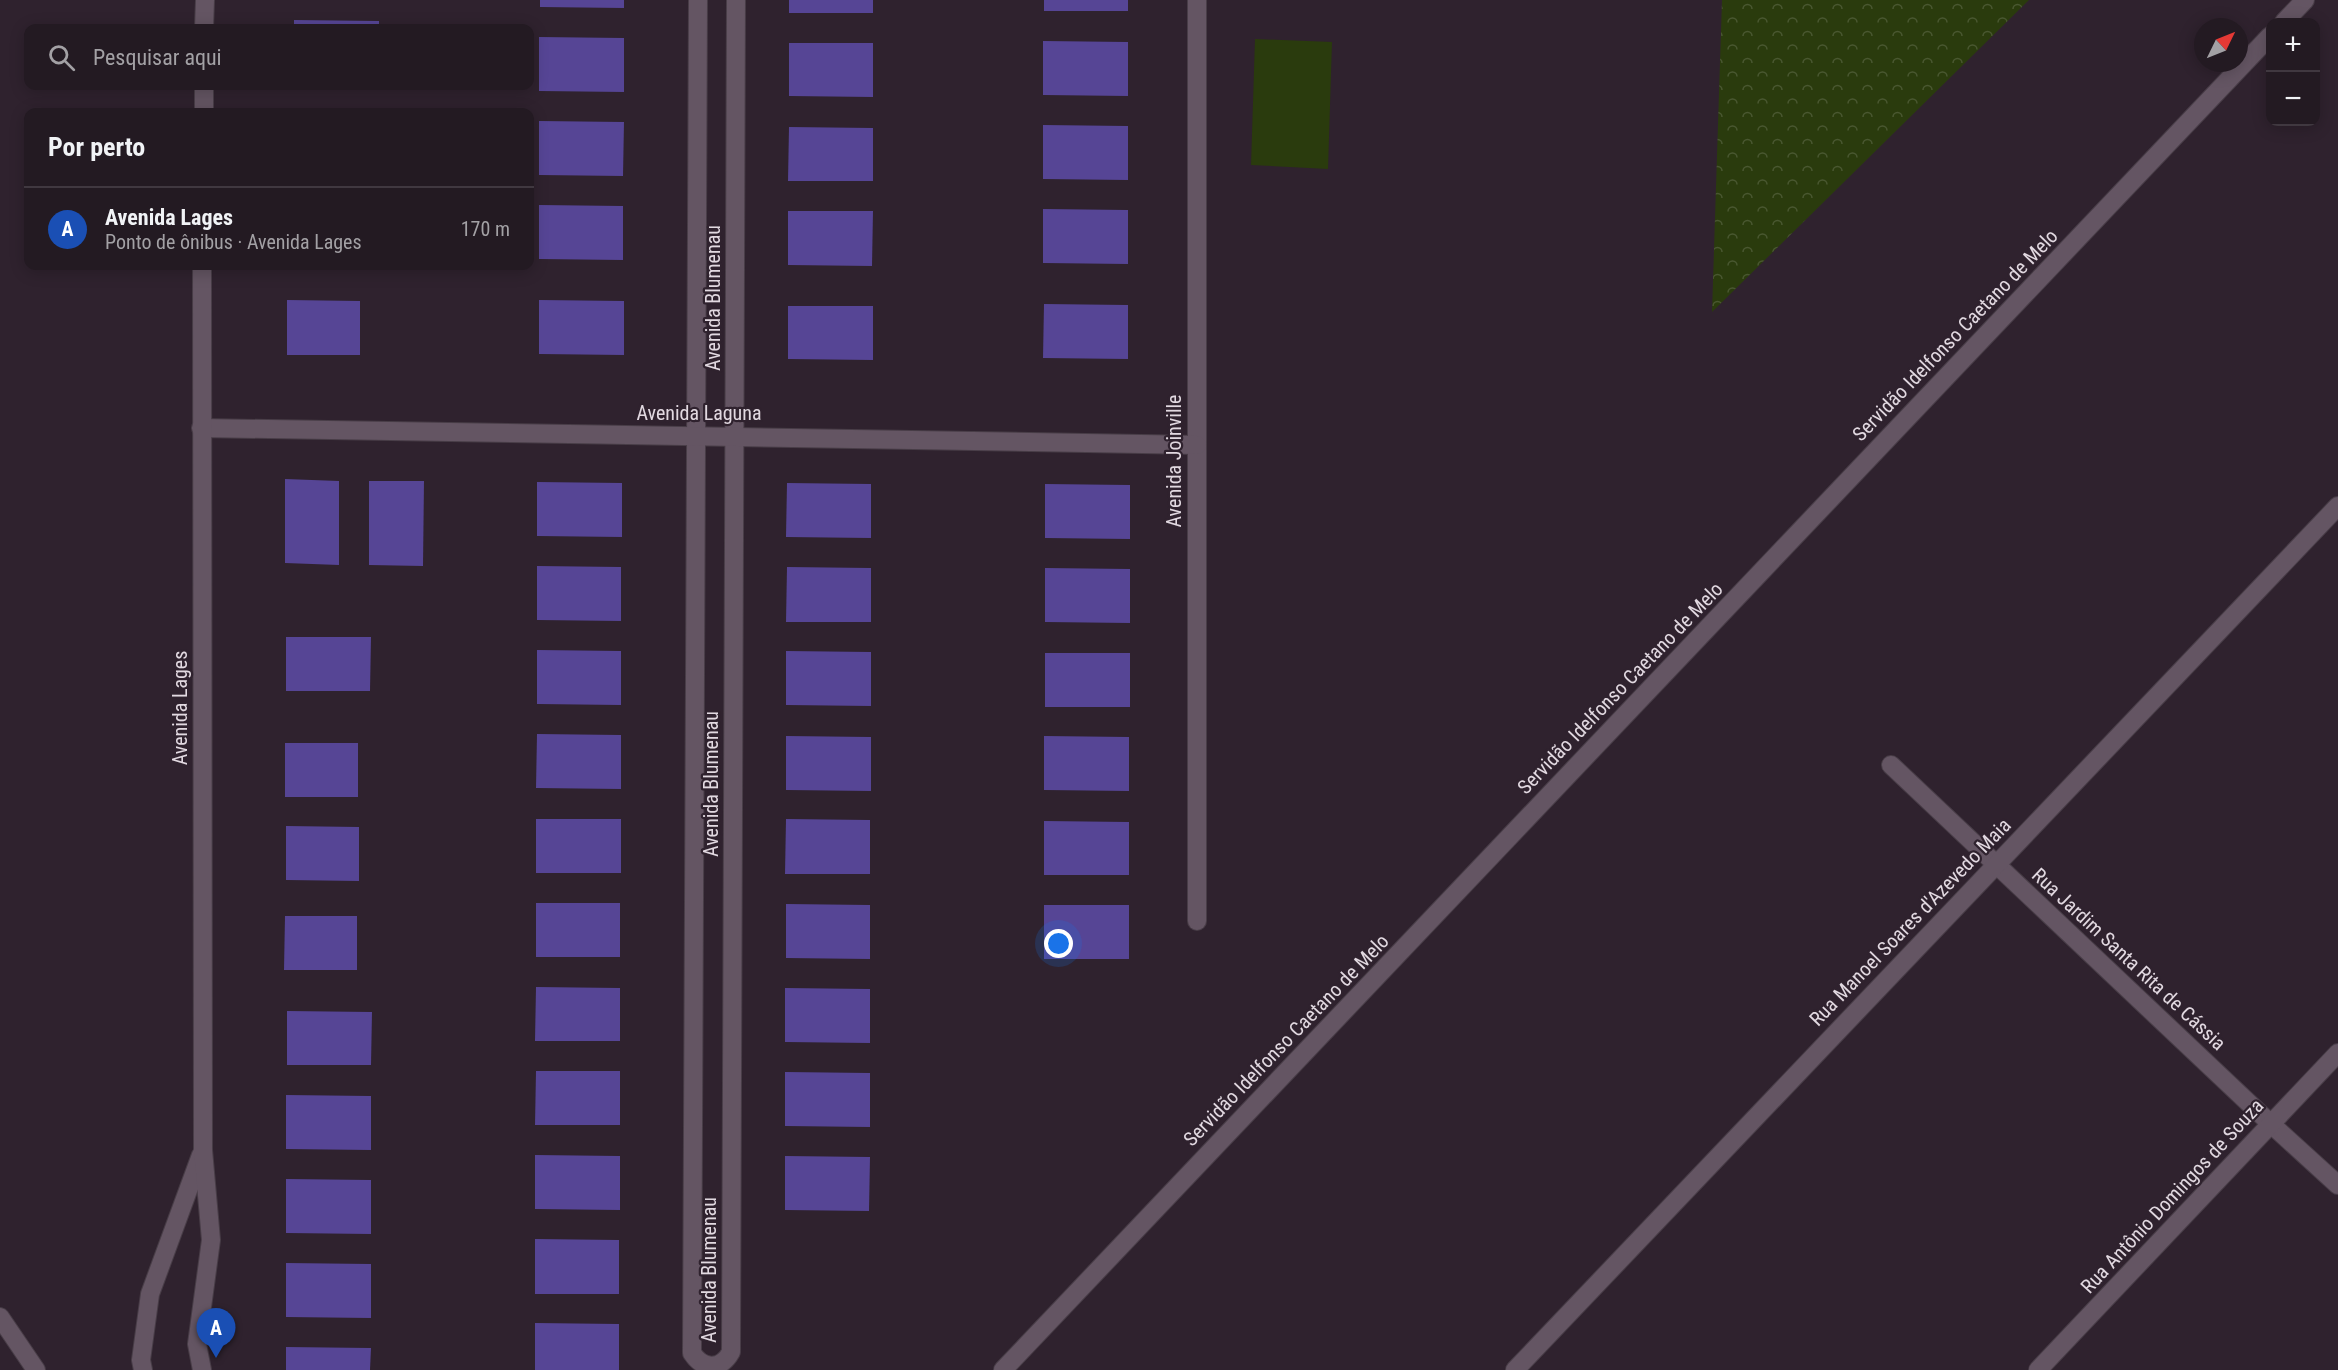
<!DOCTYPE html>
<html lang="pt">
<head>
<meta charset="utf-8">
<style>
  body { margin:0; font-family:"Roboto Condensed",sans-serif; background:#2b232a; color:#f1f3f6 }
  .controls { position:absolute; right:18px; top:18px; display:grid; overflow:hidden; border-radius:12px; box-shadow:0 3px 15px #0003 }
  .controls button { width:54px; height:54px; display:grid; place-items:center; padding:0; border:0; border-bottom:2px solid #403840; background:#231a22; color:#f1f3f6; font:30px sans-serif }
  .compass { position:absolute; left:2194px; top:18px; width:54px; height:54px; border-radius:50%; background:#231a22; box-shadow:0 3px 15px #0003; rotate:47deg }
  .you { position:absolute; left:1059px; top:944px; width:21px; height:21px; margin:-15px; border:4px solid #fff; border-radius:50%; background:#1a73e8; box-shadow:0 0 0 9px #1a73e833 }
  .badge { display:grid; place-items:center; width:39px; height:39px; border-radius:50%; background:#ef9ab8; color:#fff; font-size:20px; font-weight:700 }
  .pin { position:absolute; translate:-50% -50px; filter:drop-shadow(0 2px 3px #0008) }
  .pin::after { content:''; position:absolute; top:32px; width:21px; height:18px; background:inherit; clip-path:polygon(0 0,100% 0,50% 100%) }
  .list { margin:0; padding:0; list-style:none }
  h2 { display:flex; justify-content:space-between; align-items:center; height:78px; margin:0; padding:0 24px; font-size:26px }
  h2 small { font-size:20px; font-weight:400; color:#a3a1a5 }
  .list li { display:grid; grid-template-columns:39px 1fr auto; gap:18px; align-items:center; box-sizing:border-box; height:84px; padding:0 24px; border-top:2px solid #403840 }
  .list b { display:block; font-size:22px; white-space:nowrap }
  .list p { margin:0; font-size:20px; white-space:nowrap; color:#a3a1a5 }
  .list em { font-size:20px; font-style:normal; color:#a3a1a5 }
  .icon { flex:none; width:33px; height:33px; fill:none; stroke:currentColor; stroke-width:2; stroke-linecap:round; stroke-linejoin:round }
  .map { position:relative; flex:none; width:2338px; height:1370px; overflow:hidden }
  .search { position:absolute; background:#231a22; box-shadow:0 3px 15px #0003; left:24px; top:24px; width:510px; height:66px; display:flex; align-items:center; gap:15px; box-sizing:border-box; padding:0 21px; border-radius:12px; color:#a3a1a5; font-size:22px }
  .panel { position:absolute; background:#231a22; box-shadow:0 3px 15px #0003; left:24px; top:108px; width:510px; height:162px; border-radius:12px }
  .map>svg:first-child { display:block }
</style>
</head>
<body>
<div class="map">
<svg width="2338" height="1370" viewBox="0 0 2338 1370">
  <defs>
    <pattern id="forest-crowns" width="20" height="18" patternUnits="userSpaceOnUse" patternTransform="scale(1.5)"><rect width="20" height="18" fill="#2a3b0d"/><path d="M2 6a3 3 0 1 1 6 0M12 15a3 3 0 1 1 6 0" fill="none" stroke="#495730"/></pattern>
  </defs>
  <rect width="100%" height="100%" fill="#2f222e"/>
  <path fill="#2a3b0d" d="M 1255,39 L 1332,42 L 1328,169 L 1251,165 Z"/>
  <path fill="url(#forest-crowns)" d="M 1722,0 L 2029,0 L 1712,312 Z"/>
  <g fill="#564595">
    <path d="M 540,0 L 624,0 L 624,8 L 540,7 Z"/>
    <rect x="789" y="0" width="84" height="13"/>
    <rect x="1044" y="0" width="84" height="11"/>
    <path d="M 294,20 L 379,21 L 379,28 L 294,28 Z"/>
    <path d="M 539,37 L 624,38 L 624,92 L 539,91 Z"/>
    <path d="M 1043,41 L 1128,42 L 1128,96 L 1043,95 Z"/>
    <path d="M 789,43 L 873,43 L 873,97 L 789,96 Z"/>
    <path d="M 539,121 L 624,122 L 623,176 L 539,175 Z"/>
    <path d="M 1043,125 L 1128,126 L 1128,180 L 1043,179 Z"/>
    <path d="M 789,127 L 873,128 L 873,181 L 788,181 Z"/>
    <path d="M 539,205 L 623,206 L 623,260 L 539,259 Z"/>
    <path d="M 1043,209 L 1128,210 L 1128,264 L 1043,263 Z"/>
    <path d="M 788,211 L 873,211 L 872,266 L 788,265 Z"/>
    <path d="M 287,300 L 360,301 L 360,355 L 287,355 Z"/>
    <path d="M 539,300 L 624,301 L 624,355 L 539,354 Z"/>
    <path d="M 1044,304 L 1128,305 L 1128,359 L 1043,358 Z"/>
    <path d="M 788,306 L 873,306 L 873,360 L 788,359 Z"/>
    <path d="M 285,479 L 339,481 L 339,565 L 285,563 Z"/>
    <path d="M 369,481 L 424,481 L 423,566 L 369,565 Z"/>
    <path d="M 537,482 L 622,483 L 622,537 L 537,536 Z"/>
    <path d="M 787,483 L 871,484 L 871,538 L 786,537 Z"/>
    <path d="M 1045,484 L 1130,485 L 1130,539 L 1045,538 Z"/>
    <path d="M 537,566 L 621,567 L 621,621 L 537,620 Z"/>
    <path d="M 787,567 L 871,568 L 871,622 L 786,622 Z"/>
    <path d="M 1045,568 L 1130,569 L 1130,623 L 1045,622 Z"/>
    <path d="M 286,637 L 371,637 L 370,691 L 286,691 Z"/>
    <path d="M 537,650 L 621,651 L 621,705 L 537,704 Z"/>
    <path d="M 786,651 L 871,652 L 871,706 L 786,705 Z"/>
    <rect x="1045" y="653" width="85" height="54"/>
    <path d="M 537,734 L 621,735 L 621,789 L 536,788 Z"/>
    <path d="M 786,736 L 871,737 L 871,791 L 786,790 Z"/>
    <path d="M 1044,736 L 1129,737 L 1129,791 L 1044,790 Z"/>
    <rect x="285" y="743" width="73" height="54"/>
    <rect x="536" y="819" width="85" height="54"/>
    <path d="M 786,819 L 870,820 L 870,874 L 785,874 Z"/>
    <path d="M 1044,821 L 1129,822 L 1129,875 L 1044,875 Z"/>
    <path d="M 286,826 L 359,827 L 359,881 L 286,880 Z"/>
    <rect x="536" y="903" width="84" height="54"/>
    <path d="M 786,904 L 870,905 L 870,959 L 786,958 Z"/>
    <rect x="1044" y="905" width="85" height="54"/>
    <path d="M 285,916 L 357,916 L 357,970 L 284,970 Z"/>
    <path d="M 536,987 L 620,988 L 620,1041 L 535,1041 Z"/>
    <path d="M 785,988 L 870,989 L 870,1043 L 785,1042 Z"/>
    <path d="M 287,1011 L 372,1012 L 371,1065 L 287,1065 Z"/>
    <path d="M 536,1071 L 620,1071 L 620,1125 L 535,1125 Z"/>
    <path d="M 785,1072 L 870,1073 L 870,1127 L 785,1126 Z"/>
    <path d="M 286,1095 L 371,1096 L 371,1150 L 286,1149 Z"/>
    <path d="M 535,1155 L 620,1156 L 620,1210 L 535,1209 Z"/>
    <path d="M 785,1156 L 870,1157 L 869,1211 L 785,1210 Z"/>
    <path d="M 286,1179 L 371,1180 L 371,1234 L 286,1233 Z"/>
    <path d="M 535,1239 L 619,1240 L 619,1294 L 535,1294 Z"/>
    <path d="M 286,1263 L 371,1264 L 371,1318 L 286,1317 Z"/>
    <path d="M 535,1323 L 619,1324 L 619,1370 L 535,1370 Z"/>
    <path d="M 286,1347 L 371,1348 L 370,1370 L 286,1370 Z"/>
  </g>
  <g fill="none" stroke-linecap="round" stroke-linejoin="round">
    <g stroke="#483d47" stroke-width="20">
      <g id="minor">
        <path d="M 698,0 L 692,1353 C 703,1370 721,1370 731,1352 L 736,0"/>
        <path d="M 1197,0 L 1197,921"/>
        <path d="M 2284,22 L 2305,0"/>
        <path d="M 204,28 L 205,0"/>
        <path d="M 204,112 L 204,86"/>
        <path d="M 201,428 C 533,434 865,438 1197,445"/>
        <path d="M 1891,765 L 2271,1124 L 2338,1185"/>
        <path d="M 0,1317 L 36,1370"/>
        <path d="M 143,1370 L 141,1360 L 150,1294 L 201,1155"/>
        <path d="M 202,1370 L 197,1344 L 211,1240 L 203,1150 L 202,266"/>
        <path d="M 1003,1370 L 2270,36"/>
        <path d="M 1515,1370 L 2338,506"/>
        <path d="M 2038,1370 L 2338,1053"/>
      </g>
    </g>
    <use href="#minor" stroke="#645563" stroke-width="18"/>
  </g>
  <g text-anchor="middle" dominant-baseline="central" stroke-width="4.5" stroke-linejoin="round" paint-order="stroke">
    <g font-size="20" fill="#e2d9e1" stroke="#2f222e">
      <text transform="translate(713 298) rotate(-90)">Avenida Blumenau</text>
      <text transform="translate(1955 335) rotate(-46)">Servidão Idelfonso Caetano de Melo</text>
      <text x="699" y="413">Avenida Laguna</text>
      <text transform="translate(1174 461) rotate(-90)">Avenida Joinville</text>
      <text transform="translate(1620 688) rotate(-46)">Servidão Idelfonso Caetano de Melo</text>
      <text transform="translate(180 708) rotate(-90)">Avenida Lages</text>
      <text transform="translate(711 784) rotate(-90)">Avenida Blumenau</text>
      <text transform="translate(1910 922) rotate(-46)">Rua Manoel Soares d'Azevedo Maia</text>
      <text transform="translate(2129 959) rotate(43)">Rua Jardim Santa Rita de Cássia</text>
      <text transform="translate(1286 1040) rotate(-46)">Servidão Idelfonso Caetano de Melo</text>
      <text transform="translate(2172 1196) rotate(-47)">Rua Antônio Domingos de Souza</text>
      <text transform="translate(709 1270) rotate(-90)">Avenida Blumenau</text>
    </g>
  </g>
</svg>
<div class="controls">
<button>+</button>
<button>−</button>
</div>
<svg class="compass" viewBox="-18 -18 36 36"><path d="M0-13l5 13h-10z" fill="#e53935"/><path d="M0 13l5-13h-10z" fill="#a3a1a5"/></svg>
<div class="you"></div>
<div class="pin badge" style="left:216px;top:1358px;background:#1a4fb4">A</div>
<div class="search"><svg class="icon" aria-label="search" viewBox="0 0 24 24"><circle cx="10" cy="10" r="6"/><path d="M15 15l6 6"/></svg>Pesquisar aqui</div>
<section class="panel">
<h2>Por perto<small></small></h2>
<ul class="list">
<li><span class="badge" style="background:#1a4fb4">A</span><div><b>Avenida Lages</b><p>Ponto de ônibus · Avenida Lages</p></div><em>170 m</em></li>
</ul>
</section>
</div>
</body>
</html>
